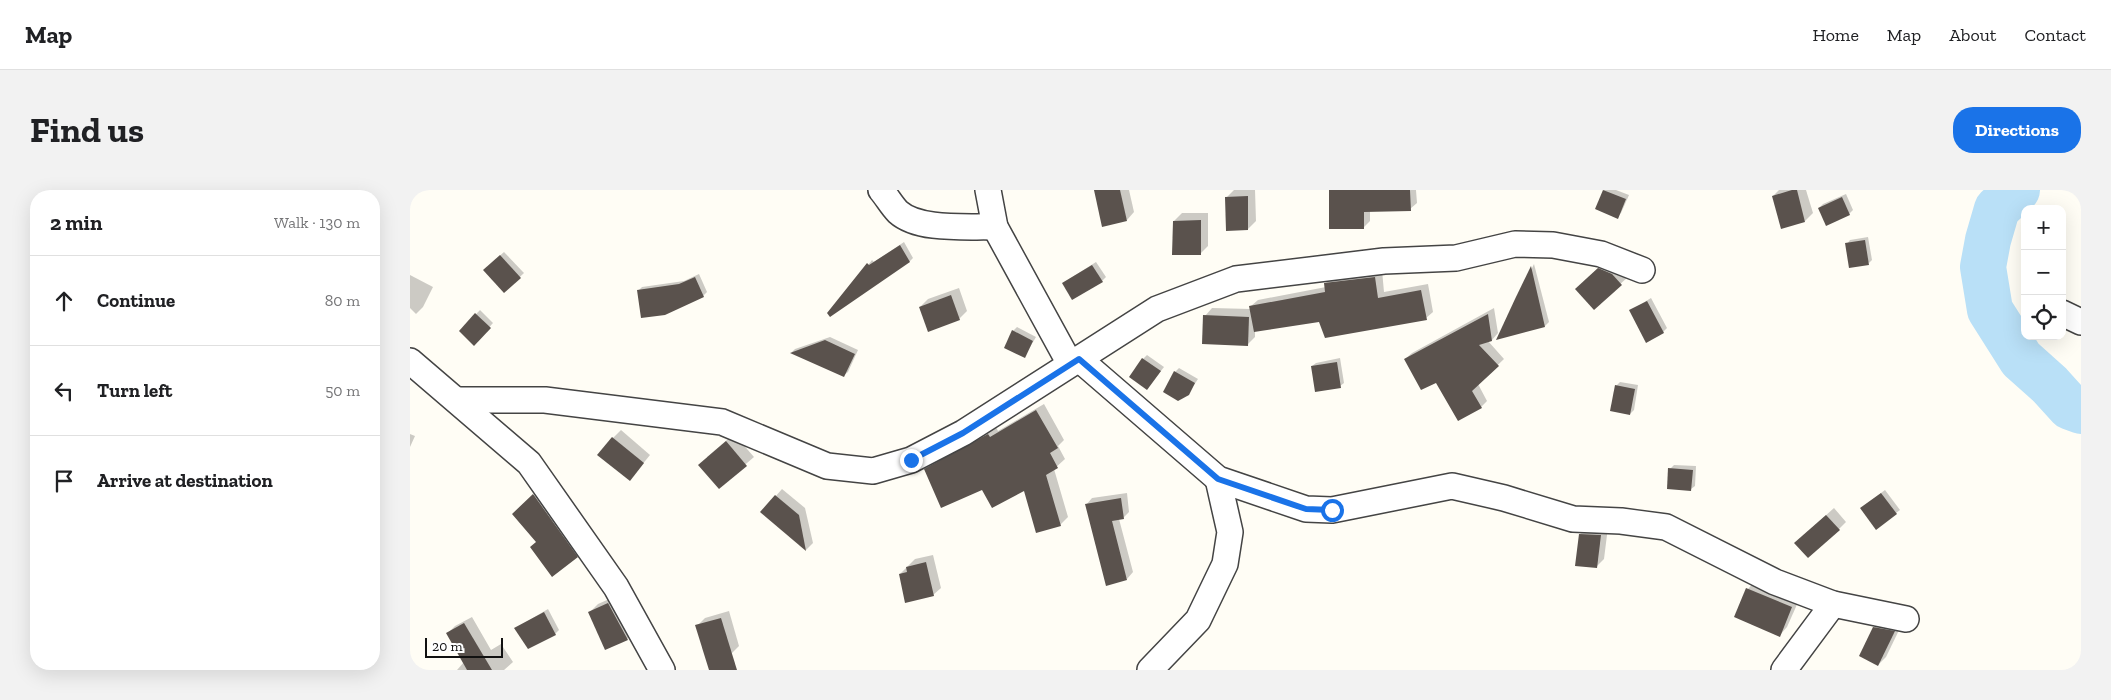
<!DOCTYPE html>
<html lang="en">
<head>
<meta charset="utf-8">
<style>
  body { margin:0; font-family:"Zilla Slab",serif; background:#f2f2f2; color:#202124 }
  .controls { position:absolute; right:15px; top:15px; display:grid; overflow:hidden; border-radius:10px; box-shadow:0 5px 20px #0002 }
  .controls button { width:45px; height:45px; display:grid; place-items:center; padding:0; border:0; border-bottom:1px solid #e0e0e0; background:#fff; color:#202124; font:25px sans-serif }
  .scale { position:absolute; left:15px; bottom:12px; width:78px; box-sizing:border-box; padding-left:5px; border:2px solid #111; border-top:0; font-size:14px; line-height:18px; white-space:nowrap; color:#111; -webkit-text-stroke:4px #fff; paint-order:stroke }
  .stop { position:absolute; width:15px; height:15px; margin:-11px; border:4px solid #1a73e8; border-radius:50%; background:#fff }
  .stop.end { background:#1a73e8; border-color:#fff; box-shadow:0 1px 5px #0008 }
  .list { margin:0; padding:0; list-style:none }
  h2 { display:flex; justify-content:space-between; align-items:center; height:65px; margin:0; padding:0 20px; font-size:21px }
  h2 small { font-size:16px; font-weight:400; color:#757577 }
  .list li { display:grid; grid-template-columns:32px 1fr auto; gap:15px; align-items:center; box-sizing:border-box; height:90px; padding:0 20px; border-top:1px solid #e0e0e0 }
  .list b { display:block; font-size:19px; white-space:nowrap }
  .list em { font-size:16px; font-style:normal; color:#757577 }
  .icon { flex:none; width:28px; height:28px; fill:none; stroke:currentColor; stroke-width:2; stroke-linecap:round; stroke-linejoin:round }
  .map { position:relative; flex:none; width:1671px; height:480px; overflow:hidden; border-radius:20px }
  header { display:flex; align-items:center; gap:30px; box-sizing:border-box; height:70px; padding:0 25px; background:#fff; border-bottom:1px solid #e0e0e0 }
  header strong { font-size:24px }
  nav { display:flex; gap:28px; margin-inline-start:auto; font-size:18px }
  .intro { display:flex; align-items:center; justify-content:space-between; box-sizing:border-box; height:120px; padding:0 30px }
  h1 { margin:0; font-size:35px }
  .button { padding:12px 22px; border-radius:20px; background:#1a73e8; color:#fff; font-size:18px; font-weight:700 }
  main { display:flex; gap:30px; padding:0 30px }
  aside { flex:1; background:#fff; border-radius:20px; box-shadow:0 5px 20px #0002 }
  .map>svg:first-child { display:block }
</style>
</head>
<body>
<header>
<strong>Map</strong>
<nav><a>Home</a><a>Map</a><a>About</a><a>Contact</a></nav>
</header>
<div class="intro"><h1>Find us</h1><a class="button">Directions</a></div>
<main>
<aside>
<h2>2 min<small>Walk · 130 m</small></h2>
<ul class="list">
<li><svg class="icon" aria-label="ahead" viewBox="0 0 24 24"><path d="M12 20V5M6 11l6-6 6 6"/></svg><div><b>Continue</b></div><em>80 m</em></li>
<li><svg class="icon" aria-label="left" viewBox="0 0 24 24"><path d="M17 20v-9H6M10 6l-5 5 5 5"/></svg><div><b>Turn left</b></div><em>50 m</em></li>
<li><svg class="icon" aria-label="arrive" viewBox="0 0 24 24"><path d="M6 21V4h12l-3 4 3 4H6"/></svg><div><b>Arrive at destination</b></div></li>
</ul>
</aside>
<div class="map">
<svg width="1671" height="480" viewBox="0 0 1671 480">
  <rect width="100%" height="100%" fill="#fffdf5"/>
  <g fill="#0003">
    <path d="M 685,0 L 719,0 L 724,22 L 717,30 Z"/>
    <path d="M 824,0 L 845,0 L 846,31 L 838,39 L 816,8 Z"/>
    <path d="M 920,0 L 1006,0 L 1007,13 L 1000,19 L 960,21 L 960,31 L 953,38 Z"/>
    <path d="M 1194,0 L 1206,0 L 1219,5 L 1211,23 L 1207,27 L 1186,19 Z"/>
    <path d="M 1369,0 L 1396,0 L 1403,23 L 1395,31 L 1363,6 Z"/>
    <path d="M 1436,4 L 1443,20 L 1439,24 L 1409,18 L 1413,14 Z"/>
    <path d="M 772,23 L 798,23 L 798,56 L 790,64 L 764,31 Z"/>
    <path d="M 1458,47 L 1462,70 L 1459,73 L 1437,54 L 1440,50 Z"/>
    <path d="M 494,52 L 503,68 L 500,71 L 420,125 L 462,70 L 464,72 Z"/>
    <path d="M 94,62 L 114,83 L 94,102 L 74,80 Z"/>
    <path d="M 1196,71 L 1219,86 L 1184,118 L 1174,91 Z"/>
    <path d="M 686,72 L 696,87 L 692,91 L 653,93 Z"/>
    <path d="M 1124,74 L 1139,132 L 1135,136 L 1088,148 Z"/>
    <path d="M 972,80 L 974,102 L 1018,94 L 1023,122 L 1016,128 L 910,130 L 845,141 L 845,147 L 837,155 L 795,126 L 802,118 L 841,119 L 841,116 L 848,110 L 916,97 L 916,93 L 922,86 Z"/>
    <path d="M 289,84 L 297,102 L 293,106 L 228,101 L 232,97 L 274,91 Z"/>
    <path d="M 0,85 L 23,97 L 13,117 L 6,124 L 0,118 Z"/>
    <path d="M 549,98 L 557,121 L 549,129 L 510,117 L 518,109 Z"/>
    <path d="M 1241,108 L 1257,138 L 1253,142 L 1220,121 Z"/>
    <path d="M 1084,118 L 1088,143 L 1082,150 L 1078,151 L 1094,169 L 1068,194 L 1077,211 L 1071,217 L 1027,191 L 995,169 L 1002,163 Z"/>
    <path d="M 70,120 L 83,133 L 64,154 L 50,141 Z"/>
    <path d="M 607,137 L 626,147 L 614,167 L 603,141 Z"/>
    <path d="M 420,147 L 448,160 L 438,182 L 434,185 L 382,162 L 385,159 Z"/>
    <path d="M 737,165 L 754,177 L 737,199 L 733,169 Z"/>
    <path d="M 930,168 L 934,193 L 930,196 L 902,176 L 906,173 Z"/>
    <path d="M 769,178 L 788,189 L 778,204 L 765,182 Z"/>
    <path d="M 1210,192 L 1228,195 L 1224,220 L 1220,224 L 1206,196 Z"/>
    <path d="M 634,214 L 654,250 L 648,256 L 655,269 L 644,279 L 658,327 L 650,335 L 614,299 L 573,299 L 516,280 L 523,272 L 586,237 L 588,241 Z"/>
    <path d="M 211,240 L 240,265 L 227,281 L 203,248 Z"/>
    <path d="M 0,244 L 5,246 L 0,257 Z"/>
    <path d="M 324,244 L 344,267 L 309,297 L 297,267 Z"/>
    <path d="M 1264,275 L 1286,276 L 1285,296 L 1281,299 L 1260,279 Z"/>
    <path d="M 132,298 L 175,359 L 167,366 L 111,316 Z"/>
    <path d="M 372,299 L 395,318 L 403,353 L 396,360 L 352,322 Z"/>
    <path d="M 1475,300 L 1490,320 L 1486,323 L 1455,315 Z"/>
    <path d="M 717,303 L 719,322 L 713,328 L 709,329 L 723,382 L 717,389 L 676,315 L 682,308 Z"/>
    <path d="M 1424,318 L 1436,332 L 1429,339 L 1394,345 Z"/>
    <path d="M 1178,336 L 1198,337 L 1194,369 L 1186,377 L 1170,344 Z"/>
    <path d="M 523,365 L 531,398 L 523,405 L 490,384 L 505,369 Z"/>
    <path d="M 1345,391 L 1389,410 L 1377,437 L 1370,445 L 1338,399 Z"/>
    <path d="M 206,406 L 225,441 L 217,449 L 180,422 L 188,414 Z"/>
    <path d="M 138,419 L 149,440 L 145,444 L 106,438 Z"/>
    <path d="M 319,421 L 329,456 L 321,464 L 287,436 L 295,428 Z"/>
    <path d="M 62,427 L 81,460 L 91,454 L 103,472 L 94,480 L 47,480 L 54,472 L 38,443 L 45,436 Z"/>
    <path d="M 1472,430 L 1492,434 L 1476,467 L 1468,475 L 1464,438 Z"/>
  </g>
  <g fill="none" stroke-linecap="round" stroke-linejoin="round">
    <path stroke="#b9e0f7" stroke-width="46" d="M 1607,0 L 1587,19 L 1578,50 L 1573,77 L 1580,120 L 1611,169 L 1640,195 L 1660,217 L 1671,221"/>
  </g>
  <g fill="#5a524d">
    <path d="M 684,0 L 710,0 L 717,31 L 692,37 Z"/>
    <path d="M 919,0 L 1000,0 L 1001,21 L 954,22 L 954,39 L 919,39 Z"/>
    <path d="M 1193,0 L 1216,9 L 1208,29 L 1185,19 Z"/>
    <path d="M 1382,0 L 1387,0 L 1395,32 L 1371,39 L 1362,6 Z"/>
    <path d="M 838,6 L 838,40 L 816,41 L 815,7 Z"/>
    <path d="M 1432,7 L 1440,25 L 1416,36 L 1408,18 Z"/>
    <path d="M 791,30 L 791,65 L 762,65 L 763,31 Z"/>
    <path d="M 1455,50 L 1459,75 L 1439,78 L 1435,53 Z"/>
    <path d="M 490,55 L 500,72 L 420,127 L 417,123 L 457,73 L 459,75 Z"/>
    <path d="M 90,65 L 111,88 L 94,103 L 73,80 Z"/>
    <path d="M 682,75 L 693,92 L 662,110 L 652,93 Z"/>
    <path d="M 1121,76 L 1135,137 L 1086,150 L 1105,109 Z"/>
    <path d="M 1188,78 L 1202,84 L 1212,95 L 1184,120 L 1165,99 Z"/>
    <path d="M 285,87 L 294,107 L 255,125 L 231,128 L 227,100 L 269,94 Z"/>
    <path d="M 965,87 L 968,108 L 1011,100 L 1017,130 L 915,148 L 909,132 L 844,142 L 839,116 L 915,102 L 914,93 Z"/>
    <path d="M 541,105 L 550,130 L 518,142 L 509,117 Z"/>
    <path d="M 1237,111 L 1254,143 L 1236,153 L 1219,120 Z"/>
    <path d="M 65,123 L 81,138 L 64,156 L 49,141 Z"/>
    <path d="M 1078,124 L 1082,151 L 1069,155 L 1089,176 L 1062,201 L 1072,218 L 1048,231 L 1026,193 L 1011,200 L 994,169 Z"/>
    <path d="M 793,125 L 839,127 L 838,156 L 792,154 Z"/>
    <path d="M 602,140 L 623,151 L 615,168 L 594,158 Z"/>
    <path d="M 415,150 L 445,164 L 434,187 L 380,163 Z"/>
    <path d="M 732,168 L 751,181 L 737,200 L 719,187 Z"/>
    <path d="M 927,172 L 931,198 L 905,202 L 901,176 Z"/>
    <path d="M 764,181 L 785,193 L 779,205 L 768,211 L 753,202 Z"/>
    <path d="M 1205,195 L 1225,199 L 1220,225 L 1200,221 Z"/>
    <path d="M 626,220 L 648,258 L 640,263 L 648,278 L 636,285 L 651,336 L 626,343 L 614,301 L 582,318 L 572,300 L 531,318 L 514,279 L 578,244 L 580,247 Z"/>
    <path d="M 202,247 L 234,273 L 220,291 L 187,265 Z"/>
    <path d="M 316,251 L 337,276 L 309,299 L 288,275 Z"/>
    <path d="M 1258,278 L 1283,280 L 1281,301 L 1257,299 Z"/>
    <path d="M 1471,303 L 1487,324 L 1466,340 L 1450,318 Z"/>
    <path d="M 123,304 L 168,367 L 142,387 L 120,357 L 126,352 L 102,324 Z"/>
    <path d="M 365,305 L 389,325 L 396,361 L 350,322 Z"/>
    <path d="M 711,308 L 714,329 L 702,331 L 717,390 L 696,396 L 675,314 Z"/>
    <path d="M 1416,325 L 1430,340 L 1398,368 L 1384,353 Z"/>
    <path d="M 1169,344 L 1191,345 L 1187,378 L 1165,376 Z"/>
    <path d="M 516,372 L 524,406 L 495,413 L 489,384 L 497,382 L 496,377 Z"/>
    <path d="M 1336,398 L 1382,417 L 1370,447 L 1324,427 Z"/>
    <path d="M 198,413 L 218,450 L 195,460 L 178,422 Z"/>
    <path d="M 134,422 L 146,445 L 118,459 L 104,438 Z"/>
    <path d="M 311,428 L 327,480 L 299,480 L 285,435 Z"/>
    <path d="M 54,433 L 82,480 L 57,480 L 36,443 Z"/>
    <path d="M 1463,437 L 1485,441 L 1468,476 L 1449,466 Z"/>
  </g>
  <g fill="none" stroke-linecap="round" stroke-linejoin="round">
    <g stroke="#444" stroke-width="28">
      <g id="street">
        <path d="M 471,0 C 477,7 482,16 488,22 C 509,41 558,36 585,37"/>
        <path d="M 578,0 L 585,37 L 660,174"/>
        <path d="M 1652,123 L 1671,132"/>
        <path d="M 669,169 L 808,289 L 896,319 L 922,320 L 1042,296 L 1094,308 L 1163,329 L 1211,331 L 1256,337 L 1365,392 L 1423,414 L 1496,429"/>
        <path d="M 0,171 L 119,273 L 206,397 L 252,480"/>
        <path d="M 47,210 L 135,210 L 312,232 L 417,276 L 463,281 L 501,270 L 553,243 L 747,119 L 826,89 L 974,71 L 1046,68 L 1105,54 L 1143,55 L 1191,64 L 1232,80"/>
        <path d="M 740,480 L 788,430 L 815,374 L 820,342 L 808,289"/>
        <path d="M 1374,480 L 1423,414"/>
      </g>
    </g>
    <use href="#street" stroke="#fff" stroke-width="25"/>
  </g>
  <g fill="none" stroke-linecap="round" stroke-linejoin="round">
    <path stroke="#1a73e8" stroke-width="6" d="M 501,270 L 553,243 L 669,169 L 808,289 L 896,319 L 922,320"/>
  </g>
</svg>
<div class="controls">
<button>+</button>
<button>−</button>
<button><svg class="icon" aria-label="locate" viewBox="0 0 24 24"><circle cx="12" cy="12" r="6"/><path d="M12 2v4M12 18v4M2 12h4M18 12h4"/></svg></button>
</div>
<div class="scale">20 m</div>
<div class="stop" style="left:922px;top:320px"></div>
<div class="stop end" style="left:501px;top:270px"></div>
</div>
</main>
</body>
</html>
